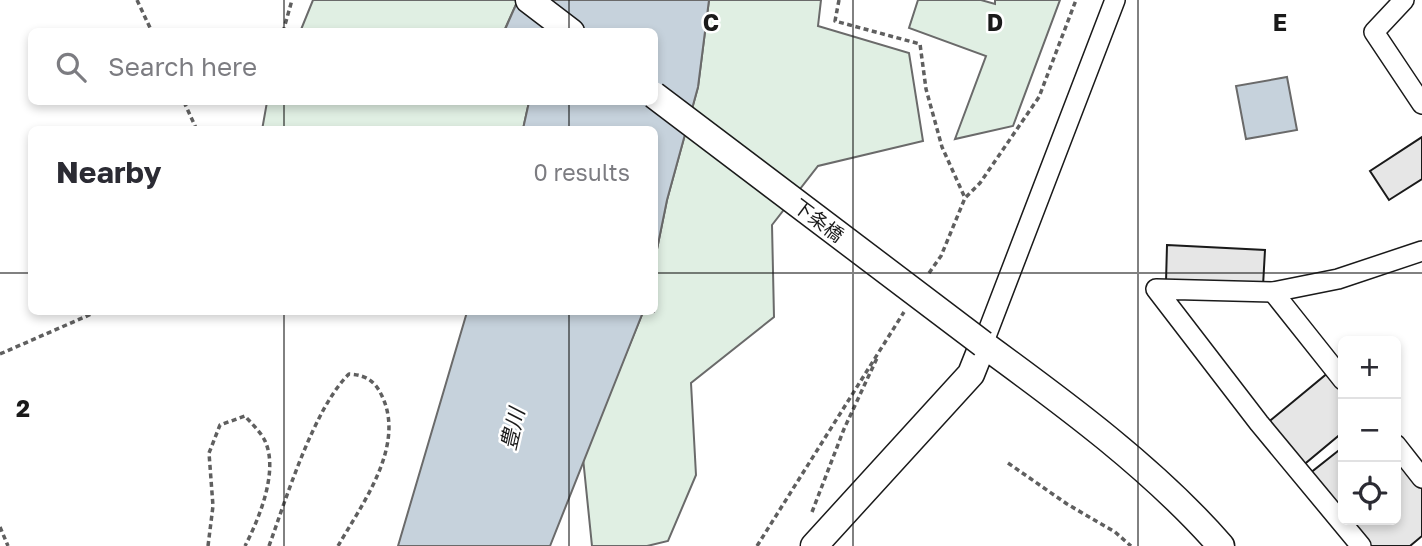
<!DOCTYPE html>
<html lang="en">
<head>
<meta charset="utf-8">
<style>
  body { margin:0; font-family:"Golos Text","Noto Sans JP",sans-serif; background:#f7f7f7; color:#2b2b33 }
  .controls { position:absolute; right:21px; bottom:21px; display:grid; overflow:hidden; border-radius:10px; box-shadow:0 4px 10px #0003 }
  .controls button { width:63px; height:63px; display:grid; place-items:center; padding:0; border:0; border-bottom:2px solid #e1e1e2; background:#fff; color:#2b2b33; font:35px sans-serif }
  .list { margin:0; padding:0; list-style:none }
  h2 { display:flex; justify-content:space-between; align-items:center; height:91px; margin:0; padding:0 28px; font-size:30px }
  h2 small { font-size:23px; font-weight:400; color:#7c7c81 }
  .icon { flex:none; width:38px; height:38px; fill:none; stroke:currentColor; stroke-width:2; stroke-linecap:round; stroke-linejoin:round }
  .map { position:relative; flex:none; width:1422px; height:546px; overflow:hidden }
  .search { position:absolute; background:#fff; box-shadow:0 4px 10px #0003; left:28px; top:28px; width:630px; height:77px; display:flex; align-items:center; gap:18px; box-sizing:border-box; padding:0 24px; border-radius:10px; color:#7c7c81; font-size:26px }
  .panel { position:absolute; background:#fff; box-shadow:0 4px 10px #0003; left:28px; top:126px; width:630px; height:189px; border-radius:10px }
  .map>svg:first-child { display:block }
</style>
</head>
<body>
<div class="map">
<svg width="1422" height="546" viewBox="0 0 1422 546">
  <rect width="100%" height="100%" fill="#fff"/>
  <g fill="#e0efe3" stroke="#6a6a6a" stroke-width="2">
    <path d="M 313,0 L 518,0 L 504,31 L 300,32 Z"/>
    <path d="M 709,0 L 821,0 L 818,26 L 909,53 L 923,141 L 818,166 L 772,225 L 774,317 L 691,383 L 696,475 L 668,541 L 647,546 L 592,546 L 583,458 L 643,312 L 654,312 L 655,259 L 667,200 L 698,87 Z"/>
    <path d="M 918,0 L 981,0 L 995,4 L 995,0 L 1060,0 L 1013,126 L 955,139 L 986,56 L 909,28 Z"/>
    <path d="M 267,102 L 529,102 L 523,129 L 262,130 Z"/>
  </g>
  <g fill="#c6d2dc" stroke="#6a6a6a" stroke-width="2">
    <path d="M 518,0 L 709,0 L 698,87 L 667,200 L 655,259 L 654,130 L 523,129 L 529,102 L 654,102 L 654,32 L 504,32 Z"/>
    <path d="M 1287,77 L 1297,130 L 1246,139 L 1236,86 Z"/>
    <path d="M 467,312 L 643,312 L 550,546 L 398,546 Z"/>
  </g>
  <g fill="#e6e6e6" stroke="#1a1a1a" stroke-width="2">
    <path d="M 1422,137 L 1422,179 L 1389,200 L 1370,171 Z"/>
    <path d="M 1167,245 L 1265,250 L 1263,286 L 1166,282 Z"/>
    <path d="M 1329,372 L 1343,390 L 1343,432 L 1301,467 L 1266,424 Z"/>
    <path d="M 1343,447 L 1343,517 L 1309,474 Z"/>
    <path d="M 1396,451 L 1422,484 L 1422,536 L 1410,546 L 1366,546 L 1345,520 L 1396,520 Z"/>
  </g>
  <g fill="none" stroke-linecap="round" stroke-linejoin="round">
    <g stroke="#1a1a1a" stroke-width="22">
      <g id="street">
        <path d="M 1404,0 L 1374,32 L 1422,104"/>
        <path d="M 1273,292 L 1343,380"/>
        <path d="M 983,344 L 1115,0"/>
        <path d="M 1396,445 L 1422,478"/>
        <path d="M 1361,546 L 1259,423 L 1156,289 L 1273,292 L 1338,279 L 1422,251"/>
      </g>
    </g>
    <g stroke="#1a1a1a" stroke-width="29">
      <g id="secondary">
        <path d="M 529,0 L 571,32"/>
        <path d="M 814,546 L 971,374 L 983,344 C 1064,403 1155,470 1221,546"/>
      </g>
    </g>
    <g stroke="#5f5f5f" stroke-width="3.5" stroke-dasharray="5 3.5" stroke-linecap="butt">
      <path d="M 137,0 L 152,32"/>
      <path d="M 839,0 L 835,21 L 920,44 L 926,89 L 942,147 L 965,198"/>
      <path d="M 283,32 L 292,0"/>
      <path d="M 184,102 L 197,130"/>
      <path d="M 929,273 L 941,256 L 965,198 L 980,183 L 1039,97 L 1076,0"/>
      <path d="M 0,354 L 96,312"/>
      <path d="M 1008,463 L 1067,504 L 1115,532 L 1131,546"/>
      <path d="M 812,512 L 844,429 L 877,358"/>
      <path d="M 0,527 L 8,546"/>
      <path d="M 208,546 L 213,506 L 209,453 L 220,425 L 245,416 C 251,423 261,432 265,441 C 279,471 259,519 245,546"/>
      <path d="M 269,546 C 286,499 314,408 349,374 C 366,375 375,381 382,396 C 406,446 362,504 338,546"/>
      <path d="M 757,546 L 904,312"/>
    </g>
    <use href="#street" stroke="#fff" stroke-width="19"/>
    <use href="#secondary" stroke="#fff" stroke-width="26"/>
    <g stroke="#1a1a1a" stroke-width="29" stroke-linecap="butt">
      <path id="secondary-bridge" d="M 654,95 L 983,344"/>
    </g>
    <use href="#secondary-bridge" stroke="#fff" stroke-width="26"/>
  </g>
  <path fill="none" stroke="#1a1a1a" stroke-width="2" stroke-opacity="0.55" d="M 284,0 L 284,32M 569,0 L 569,32M 853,0 L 853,546M 1138,0 L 1138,546M 284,102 L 284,130M 569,102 L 569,130M 0,273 L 32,273M 654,273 L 1422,273M 284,312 L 284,546M 569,312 L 569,546"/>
  <g text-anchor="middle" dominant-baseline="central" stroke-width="5" stroke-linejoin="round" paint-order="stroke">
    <g font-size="19" fill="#1a1a1a" stroke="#fff">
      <text transform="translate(819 220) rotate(37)">下条橋</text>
    </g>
    <g font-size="21" font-style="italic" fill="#1a1a1a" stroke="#fff">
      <text transform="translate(512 429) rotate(-77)">豊川</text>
    </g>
  </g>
  <g font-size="23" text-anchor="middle" font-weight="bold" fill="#1a1a1a" stroke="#fff" stroke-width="5" stroke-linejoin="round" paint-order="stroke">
    <text x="711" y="31">C</text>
    <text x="995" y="31">D</text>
    <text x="1280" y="31">E</text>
    <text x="23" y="417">2</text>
  </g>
</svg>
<div class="controls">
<button>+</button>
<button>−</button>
<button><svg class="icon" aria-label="locate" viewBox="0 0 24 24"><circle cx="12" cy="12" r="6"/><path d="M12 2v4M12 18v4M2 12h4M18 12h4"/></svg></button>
</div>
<div class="search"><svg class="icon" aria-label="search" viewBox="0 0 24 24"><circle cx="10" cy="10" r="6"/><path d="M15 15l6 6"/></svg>Search here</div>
<section class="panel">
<h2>Nearby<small>0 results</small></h2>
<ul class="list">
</ul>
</section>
</div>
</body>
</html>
